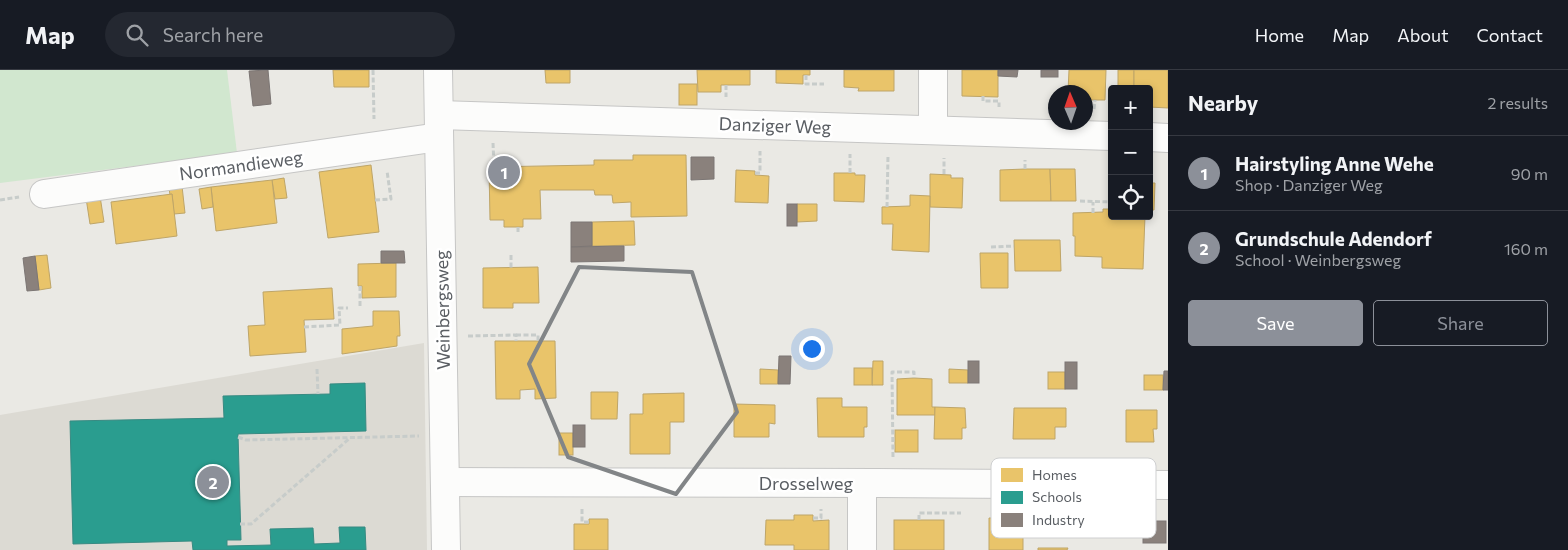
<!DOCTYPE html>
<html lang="en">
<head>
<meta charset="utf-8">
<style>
  body { margin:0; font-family:Commissioner,sans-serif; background:#242831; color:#f1f3f6 }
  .controls { position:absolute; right:15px; top:15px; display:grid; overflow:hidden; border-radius:5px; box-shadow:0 2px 8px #0003 }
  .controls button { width:45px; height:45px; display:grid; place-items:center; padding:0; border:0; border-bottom:1px solid #363941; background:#171b24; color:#f1f3f6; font:25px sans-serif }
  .compass { position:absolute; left:1048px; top:15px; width:45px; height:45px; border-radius:50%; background:#171b24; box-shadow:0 2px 8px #0003; rotate:358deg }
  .you { position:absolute; left:811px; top:278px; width:18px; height:18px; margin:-12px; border:4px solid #fff; border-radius:50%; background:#1a73e8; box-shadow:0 0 0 8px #1a73e833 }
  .badge { display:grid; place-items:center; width:32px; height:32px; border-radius:50%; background:#8c9099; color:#fff; font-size:16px; font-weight:700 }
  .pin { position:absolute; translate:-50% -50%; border:2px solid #fff; box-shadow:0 1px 5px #0006 }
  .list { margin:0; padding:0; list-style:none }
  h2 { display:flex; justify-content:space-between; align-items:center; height:65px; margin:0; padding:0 20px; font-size:21px }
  h2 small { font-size:16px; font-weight:400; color:#9ea1a6 }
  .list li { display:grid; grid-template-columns:32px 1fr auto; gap:15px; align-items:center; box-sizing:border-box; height:75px; padding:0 20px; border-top:1px solid #363941 }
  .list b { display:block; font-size:19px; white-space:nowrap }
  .list p { margin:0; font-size:16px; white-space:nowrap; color:#9ea1a6 }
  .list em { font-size:16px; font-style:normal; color:#9ea1a6 }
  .actions { display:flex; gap:10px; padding:15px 20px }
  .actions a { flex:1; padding:11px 0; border:1px solid #8c9099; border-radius:5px; text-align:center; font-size:18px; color:#8c9099 }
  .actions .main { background:#8c9099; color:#fff }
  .icon { flex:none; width:28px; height:28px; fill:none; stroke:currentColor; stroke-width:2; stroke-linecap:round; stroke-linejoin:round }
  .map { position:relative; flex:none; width:1168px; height:480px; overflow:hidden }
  header { display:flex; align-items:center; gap:30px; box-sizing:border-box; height:70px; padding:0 25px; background:#171b24; border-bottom:1px solid #363941 }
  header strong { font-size:24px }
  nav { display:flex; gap:28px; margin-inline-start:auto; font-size:18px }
  .search { width:350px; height:45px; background:#242831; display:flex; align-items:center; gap:12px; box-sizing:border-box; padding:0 18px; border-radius:28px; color:#9ea1a6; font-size:19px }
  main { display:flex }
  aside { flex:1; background:#171b24 }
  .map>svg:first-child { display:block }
</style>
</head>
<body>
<header>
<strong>Map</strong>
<div class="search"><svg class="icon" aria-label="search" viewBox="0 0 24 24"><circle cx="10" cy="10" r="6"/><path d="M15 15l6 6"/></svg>Search here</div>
<nav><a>Home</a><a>Map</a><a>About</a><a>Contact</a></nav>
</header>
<main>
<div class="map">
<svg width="1168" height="480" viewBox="0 0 1168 480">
  <rect width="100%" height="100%" fill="#eae9e4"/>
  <path fill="#dcdad3" d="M 424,273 L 427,480 L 0,480 L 0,345 Z"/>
  <path fill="#d1e7cf" d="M 0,0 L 227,0 L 237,83 L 0,113 Z"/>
  <g fill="#e9c46a" stroke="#bea568">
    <path d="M 333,0 L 369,0 L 369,17 L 334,17 Z"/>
    <path d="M 545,0 L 570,0 L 570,13 L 546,13 Z"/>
    <path d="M 697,0 L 750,0 L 750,15 L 721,15 L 721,22 L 698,22 Z"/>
    <path d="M 776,0 L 810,0 L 810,5 L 803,5 L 803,14 L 776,13 Z"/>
    <path d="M 844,0 L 894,0 L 894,21 L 858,21 L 859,18 L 844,17 Z"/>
    <path d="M 962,0 L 998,0 L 998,27 L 962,26 Z"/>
    <path d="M 1069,0 L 1106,0 L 1105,30 L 1086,30 L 1086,22 L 1068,22 Z"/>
    <rect x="1118" y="0" width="16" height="19"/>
    <path d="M 1134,0 L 1168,0 L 1168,38 L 1149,37 L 1149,19 L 1134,19 Z"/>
    <rect x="679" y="14" width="18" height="21"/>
    <path d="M 633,85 L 686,85 L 687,146 L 631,147 L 631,132 L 613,133 L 612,125 L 595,125 L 594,120 L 540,120 L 541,149 L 523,149 L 523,157 L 504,157 L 504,150 L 490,150 L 489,97 L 594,95 L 594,90 L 633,90 Z"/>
    <path d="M 371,95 L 379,162 L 328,168 L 319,102 Z"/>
    <path d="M 1025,99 L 1050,99 L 1051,131 L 1000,131 L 1000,100 Z"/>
    <path d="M 1050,99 L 1075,99 L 1076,131 L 1051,131 Z"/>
    <path d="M 736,100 L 755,101 L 755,105 L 769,106 L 768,133 L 735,132 Z"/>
    <path d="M 834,103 L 855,103 L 855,105 L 865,105 L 864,132 L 834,131 Z"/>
    <path d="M 930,104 L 951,105 L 951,108 L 963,108 L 962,138 L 930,137 Z"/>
    <path d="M 284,108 L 287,128 L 275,129 L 272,110 Z"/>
    <path d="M 272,110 L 277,153 L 216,161 L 211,117 Z"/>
    <path d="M 1149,113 L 1155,113 L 1154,140 L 1149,140 Z"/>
    <path d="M 182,116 L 185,143 L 174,144 L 172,124 L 170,125 L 169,118 Z"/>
    <path d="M 211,117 L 213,137 L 202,139 L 199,119 Z"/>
    <path d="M 172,124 L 177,166 L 116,174 L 111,132 Z"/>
    <path d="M 910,125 L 930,126 L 929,182 L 892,180 L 893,154 L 882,154 L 882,137 L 910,136 Z"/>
    <path d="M 100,126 L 104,152 L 90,154 L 86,128 Z"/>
    <path d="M 797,134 L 817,134 L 817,151 L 797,152 Z"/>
    <path d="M 1103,139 L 1112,139 L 1112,146 L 1145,146 L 1143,199 L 1102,198 L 1102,187 L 1075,186 L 1075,166 L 1073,166 L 1073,143 L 1103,142 Z"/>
    <path d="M 634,151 L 635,175 L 592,176 L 592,152 Z"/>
    <path d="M 1014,170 L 1060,170 L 1061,201 L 1015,201 Z"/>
    <path d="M 980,183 L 1008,183 L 1008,218 L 981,218 Z"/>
    <path d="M 47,185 L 51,218 L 39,220 L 35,186 Z"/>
    <path d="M 396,193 L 396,227 L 362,228 L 362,216 L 358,216 L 358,194 Z"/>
    <path d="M 538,197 L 539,233 L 513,233 L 513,238 L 483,238 L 483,198 Z"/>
    <path d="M 332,218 L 334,249 L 304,250 L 306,282 L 250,286 L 248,256 L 265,255 L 263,222 Z"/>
    <path d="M 373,241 L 399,241 L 400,266 L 397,266 L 397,276 L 342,284 L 342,259 L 373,256 Z"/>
    <path d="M 495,271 L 555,271 L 556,328 L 535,329 L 535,319 L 520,320 L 520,329 L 496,329 Z"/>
    <path d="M 873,291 L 883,291 L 883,315 L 872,315 Z"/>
    <rect x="854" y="298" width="18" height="17"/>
    <path d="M 760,299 L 778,300 L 778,314 L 760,314 Z"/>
    <path d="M 949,299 L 968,300 L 968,313 L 949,313 Z"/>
    <rect x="1048" y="302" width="17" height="17"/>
    <rect x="1144" y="305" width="19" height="15"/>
    <path d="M 914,308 L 932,309 L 932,337 L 935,337 L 935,345 L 897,345 L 897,309 Z"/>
    <path d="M 591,322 L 618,322 L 617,349 L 591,349 Z"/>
    <path d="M 684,323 L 684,352 L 670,352 L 670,384 L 630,384 L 630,344 L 643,344 L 643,324 Z"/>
    <path d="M 817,328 L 842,328 L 842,337 L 867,337 L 867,357 L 864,357 L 864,367 L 818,367 Z"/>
    <path d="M 734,334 L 775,335 L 775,354 L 769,353 L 769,367 L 734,367 Z"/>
    <path d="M 935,337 L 965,338 L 966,358 L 962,358 L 962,369 L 934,369 Z"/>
    <path d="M 1014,338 L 1066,338 L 1066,357 L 1055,357 L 1055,369 L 1013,369 Z"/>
    <path d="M 1126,340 L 1157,340 L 1157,359 L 1153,359 L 1154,372 L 1126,372 Z"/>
    <rect x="895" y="360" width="23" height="22"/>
    <rect x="559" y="363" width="14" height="22"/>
    <path d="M 794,445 L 813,445 L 813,451 L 829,450 L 829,480 L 794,480 L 794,475 L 765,475 L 766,450 L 794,450 Z"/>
    <path d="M 989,448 L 1009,448 L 1009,452 L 1023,452 L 1023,480 L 989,480 Z"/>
    <path d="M 589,449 L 608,449 L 608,480 L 574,480 L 574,454 L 589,454 Z"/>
    <rect x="894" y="450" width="50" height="30"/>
    <path d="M 1038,478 L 1068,478 L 1067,480 L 1038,480 Z"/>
  </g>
  <path fill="#2a9d8f" stroke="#388a82" d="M 365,313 L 366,361 L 238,364 L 241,470 L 227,470 L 227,476 L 271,475 L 270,459 L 313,458 L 314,474 L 340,473 L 339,457 L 365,457 L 366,480 L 193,480 L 192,471 L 73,474 L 70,351 L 224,348 L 223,326 L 330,324 L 330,314 Z"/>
  <g fill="#8a817c" stroke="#7c7674">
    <path d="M 268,0 L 271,34 L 253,36 L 249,1 Z"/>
    <path d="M 998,0 L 1018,0 L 1017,7 L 998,6 Z"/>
    <rect x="1041" y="0" width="17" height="7"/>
    <path d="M 691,87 L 714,87 L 714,109 L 691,110 Z"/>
    <rect x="787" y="134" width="10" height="22"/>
    <path d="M 571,152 L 592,152 L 592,176 L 571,177 Z"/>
    <path d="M 624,176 L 624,191 L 571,192 L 571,177 Z"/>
    <path d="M 381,181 L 404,181 L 405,193 L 381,193 Z"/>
    <path d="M 35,186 L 39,220 L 27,221 L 23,188 Z"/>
    <path d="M 779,286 L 791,286 L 790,314 L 778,314 Z"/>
    <rect x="968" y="291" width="11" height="22"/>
    <rect x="1065" y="292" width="12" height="27"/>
    <path d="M 1164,301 L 1168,301 L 1168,320 L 1163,320 Z"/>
    <rect x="573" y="355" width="12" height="22"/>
    <rect x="1143" y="451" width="23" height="22"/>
  </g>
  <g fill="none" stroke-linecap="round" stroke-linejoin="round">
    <g stroke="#c6c6c5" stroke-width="30">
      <g id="street">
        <path d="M 438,0 L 446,480"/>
        <path d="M 439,45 L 1112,66"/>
        <path d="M 933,60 L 933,0"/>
        <path d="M 1149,67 L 1168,68"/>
        <path d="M 44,124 L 439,67"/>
        <path d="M 445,412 L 878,413 L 1168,415"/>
        <path d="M 862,480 L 862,413"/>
      </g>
    </g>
    <g stroke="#c7ccca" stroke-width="3" stroke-dasharray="5 2.5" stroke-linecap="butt">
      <path d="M 373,0 L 374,49"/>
      <path d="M 806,5 L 806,14 L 824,14"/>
      <path d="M 726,15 L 726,27"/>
      <path d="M 983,26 L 983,31 L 999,31 L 999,37"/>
      <path d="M 1094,39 L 1095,30"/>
      <path d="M 493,73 L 494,97"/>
      <path d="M 1025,99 L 1025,90"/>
      <path d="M 755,103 L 760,103 L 760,81"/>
      <path d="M 850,103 L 850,84"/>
      <path d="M 944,104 L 944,88"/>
      <path d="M 0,130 L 19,127"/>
      <path d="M 375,130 L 391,129 L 387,101"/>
      <path d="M 1080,131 L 1112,132"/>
      <path d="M 887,137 L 888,85"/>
      <path d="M 1093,143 L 1093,132"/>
      <path d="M 518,157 L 518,164"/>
      <path d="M 991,177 L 1014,176"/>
      <path d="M 511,185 L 511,198"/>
      <path d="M 360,216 L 360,237"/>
      <path d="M 304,257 L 340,255 L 339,238 L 348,238"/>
      <path d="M 516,265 L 538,265 L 538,271"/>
      <path d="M 468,266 L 516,265 L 516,271"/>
      <path d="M 317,299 L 318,324"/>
      <path d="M 238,367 L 246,370 L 419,366"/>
      <path d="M 893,387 L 892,302 L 914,302 L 914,308"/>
      <path d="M 582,439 L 582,452 L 589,452"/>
      <path d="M 813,448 L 821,448 L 821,439"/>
      <path d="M 919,450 L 919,443 L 961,443"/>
      <path d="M 1009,450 L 1061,450"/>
      <path d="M 240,454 L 251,454 L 350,368"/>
    </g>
    <use href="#street" stroke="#fcfcfb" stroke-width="28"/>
  </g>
  <path fill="none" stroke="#828587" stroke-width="4" stroke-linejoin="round" d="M 579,197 L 692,202 L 737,342 L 676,424 L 568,387 L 529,294 Z"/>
  <g text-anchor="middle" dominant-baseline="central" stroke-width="5" stroke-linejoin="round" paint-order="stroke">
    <g font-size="18" fill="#5a5e63" stroke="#fff">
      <text transform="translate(775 55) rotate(2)">Danziger Weg</text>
      <text transform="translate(241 95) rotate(-8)">Normandieweg</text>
      <text transform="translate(442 240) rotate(-91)">Weinbergsweg</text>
      <text x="806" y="413">Drosselweg</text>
    </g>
  </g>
  <rect x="991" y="388" width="165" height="80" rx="8" fill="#fff" stroke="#cecfd0" stroke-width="1"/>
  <rect x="1001" y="398" width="22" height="14" fill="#e9c46a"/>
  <rect x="1001" y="421" width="22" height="13" fill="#2a9d8f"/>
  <rect x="1001" y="443" width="22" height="14" fill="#8a817c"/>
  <g font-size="14" fill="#5a5e63">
    <text x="1032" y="410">Homes</text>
    <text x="1032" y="432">Schools</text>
    <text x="1032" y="455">Industry</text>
  </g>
</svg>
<div class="controls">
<button>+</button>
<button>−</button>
<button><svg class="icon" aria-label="locate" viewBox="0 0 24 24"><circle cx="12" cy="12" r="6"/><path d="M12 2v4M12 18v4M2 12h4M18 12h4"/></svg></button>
</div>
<svg class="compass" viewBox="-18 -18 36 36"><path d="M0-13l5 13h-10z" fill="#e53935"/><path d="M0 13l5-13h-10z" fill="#9ea1a6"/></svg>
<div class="you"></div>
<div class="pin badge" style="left:504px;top:102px">1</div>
<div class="pin badge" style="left:213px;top:412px">2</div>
</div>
<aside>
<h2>Nearby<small>2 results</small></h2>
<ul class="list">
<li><span class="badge">1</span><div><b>Hairstyling Anne Wehe</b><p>Shop · Danziger Weg</p></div><em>90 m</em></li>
<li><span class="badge">2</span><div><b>Grundschule Adendorf</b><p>School · Weinbergsweg</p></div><em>160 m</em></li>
</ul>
<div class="actions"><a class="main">Save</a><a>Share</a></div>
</aside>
</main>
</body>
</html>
